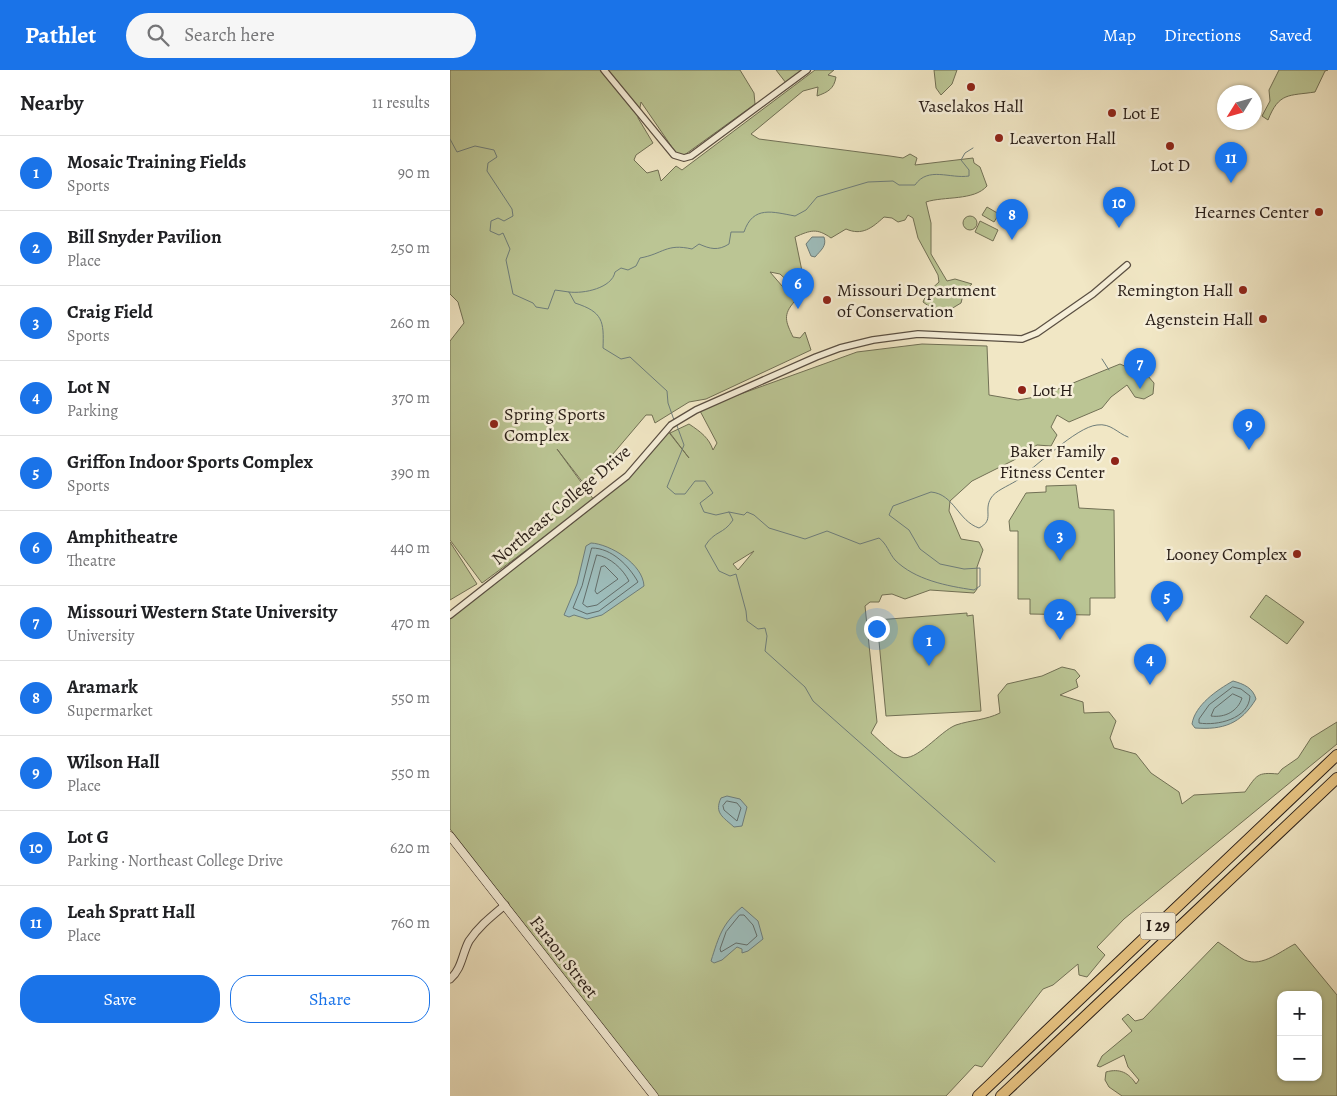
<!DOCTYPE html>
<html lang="en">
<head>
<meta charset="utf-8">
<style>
  body { margin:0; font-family:Alegreya,serif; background:#f6f6f6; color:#202124 }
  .controls { position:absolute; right:15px; bottom:15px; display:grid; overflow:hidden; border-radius:10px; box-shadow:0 1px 4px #0004 }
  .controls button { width:45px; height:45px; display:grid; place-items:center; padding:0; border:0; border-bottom:1px solid #e0e0e0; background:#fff; color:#202124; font:25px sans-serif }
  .compass { position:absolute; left:767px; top:15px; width:45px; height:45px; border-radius:50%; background:#fff; box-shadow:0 1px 4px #0004; rotate:233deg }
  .you { position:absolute; left:426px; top:558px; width:18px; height:18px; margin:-12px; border:4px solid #fff; border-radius:50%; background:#1a73e8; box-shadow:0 0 0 8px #1a73e833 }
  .badge { display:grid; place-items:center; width:32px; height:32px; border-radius:50%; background:#1a73e8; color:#fff; font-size:16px; font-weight:700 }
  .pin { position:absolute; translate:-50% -41px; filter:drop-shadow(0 1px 2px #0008) }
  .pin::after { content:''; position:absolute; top:26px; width:18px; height:15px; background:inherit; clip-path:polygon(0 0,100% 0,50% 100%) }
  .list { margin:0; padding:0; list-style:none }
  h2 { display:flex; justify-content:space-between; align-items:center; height:65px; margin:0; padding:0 20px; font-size:21px }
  h2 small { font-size:16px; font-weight:400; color:#757577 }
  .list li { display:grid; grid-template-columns:32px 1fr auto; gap:15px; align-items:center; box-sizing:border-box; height:75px; padding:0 20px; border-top:1px solid #e0e0e0 }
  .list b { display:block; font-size:19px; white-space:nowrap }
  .list p { margin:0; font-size:16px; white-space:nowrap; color:#757577 }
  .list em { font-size:16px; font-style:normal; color:#757577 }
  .actions { display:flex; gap:10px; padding:15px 20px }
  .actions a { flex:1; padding:11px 0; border:1px solid #1a73e8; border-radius:20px; text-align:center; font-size:18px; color:#1a73e8 }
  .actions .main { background:#1a73e8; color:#fff }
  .icon { flex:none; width:28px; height:28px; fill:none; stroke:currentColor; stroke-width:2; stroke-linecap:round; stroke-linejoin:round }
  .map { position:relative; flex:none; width:887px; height:1026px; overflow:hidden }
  header { display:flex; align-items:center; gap:30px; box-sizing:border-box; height:70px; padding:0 25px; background:#1a73e8; color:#fff }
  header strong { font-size:24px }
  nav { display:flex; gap:28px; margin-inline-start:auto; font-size:18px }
  .search { width:350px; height:45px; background:#f6f6f6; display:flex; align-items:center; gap:12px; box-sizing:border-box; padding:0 18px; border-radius:28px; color:#757577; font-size:19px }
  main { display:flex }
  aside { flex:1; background:#fff }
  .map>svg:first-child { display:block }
</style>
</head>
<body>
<header>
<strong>Pathlet</strong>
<div class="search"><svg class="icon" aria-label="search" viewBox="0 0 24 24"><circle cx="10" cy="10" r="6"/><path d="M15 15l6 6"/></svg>Search here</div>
<nav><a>Map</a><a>Directions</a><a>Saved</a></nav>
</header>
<main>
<aside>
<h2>Nearby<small>11 results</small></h2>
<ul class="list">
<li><span class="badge">1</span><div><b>Mosaic Training Fields</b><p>Sports</p></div><em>90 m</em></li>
<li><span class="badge">2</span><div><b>Bill Snyder Pavilion</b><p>Place</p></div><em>250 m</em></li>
<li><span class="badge">3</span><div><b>Craig Field</b><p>Sports</p></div><em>260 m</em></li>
<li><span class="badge">4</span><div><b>Lot N</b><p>Parking</p></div><em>370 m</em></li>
<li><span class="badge">5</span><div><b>Griffon Indoor Sports Complex</b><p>Sports</p></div><em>390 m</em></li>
<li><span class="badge">6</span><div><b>Amphitheatre</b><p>Theatre</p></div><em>440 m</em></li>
<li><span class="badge">7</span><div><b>Missouri Western State University</b><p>University</p></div><em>470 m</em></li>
<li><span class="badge">8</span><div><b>Aramark</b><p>Supermarket</p></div><em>550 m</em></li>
<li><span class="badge">9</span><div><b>Wilson Hall</b><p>Place</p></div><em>550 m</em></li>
<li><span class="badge">10</span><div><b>Lot G</b><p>Parking · Northeast College Drive</p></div><em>620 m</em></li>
<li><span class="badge">11</span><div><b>Leah Spratt Hall</b><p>Place</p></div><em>760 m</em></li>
</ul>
<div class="actions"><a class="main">Save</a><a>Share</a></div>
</aside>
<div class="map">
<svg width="887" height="1026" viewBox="0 0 887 1026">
  <rect width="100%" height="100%" fill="#f1e7c5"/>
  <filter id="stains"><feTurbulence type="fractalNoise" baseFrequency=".004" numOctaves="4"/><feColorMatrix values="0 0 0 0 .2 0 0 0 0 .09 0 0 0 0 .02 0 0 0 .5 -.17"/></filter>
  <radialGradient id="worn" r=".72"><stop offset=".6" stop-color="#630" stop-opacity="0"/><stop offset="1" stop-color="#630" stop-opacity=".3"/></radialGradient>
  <g fill="#bbc594" stroke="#717055" fill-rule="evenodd">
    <path d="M 0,0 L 290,0 L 304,23 L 305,34 L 233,86 L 226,83 L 191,32 L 188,48 L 203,73 L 186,85 L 184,90 L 197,103 L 208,100 L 211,111 L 226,96 L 232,100 L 365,0 L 384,0 L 378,5 L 386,7 C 384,19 378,22 367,26 L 368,17 L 353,21 L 301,64 L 309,69 L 440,86 L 453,88 L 460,84 L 467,88 L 465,95 L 523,88 L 524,93 L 530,97 L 537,116 C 524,131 494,126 476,132 L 481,153 L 481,184 L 497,211 L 505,209 L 522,214 L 514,221 L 511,233 L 491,245 L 473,232 L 477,223 L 489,212 L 488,205 L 468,168 L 463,148 L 458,145 L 455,150 L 448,152 L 442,148 L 434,147 C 422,158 412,166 396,159 L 381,168 C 367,158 361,160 345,167 L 353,206 L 351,212 L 341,214 L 330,204 L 320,202 L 345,231 C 332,245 336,252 343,267 L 350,268 L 355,262 L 361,280 L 256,329 L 239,332 L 205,353 L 202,345 L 196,345 L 151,398 L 134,414 L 107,379 L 144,430 L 32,513 L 0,470 L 0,271 L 14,253 L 8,232 L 0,224 Z"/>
    <path d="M 326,0 L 353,0 L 336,13 Z"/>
    <path d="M 484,0 L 507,0 L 502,14 L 491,25 L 486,18 Z"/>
    <path d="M 829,0 L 878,0 L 875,1 L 865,22 C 839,26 829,22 818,50 L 812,46 L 820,31 L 819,20 Z"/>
    <path d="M 537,137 L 549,144 L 544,152 L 532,145 Z"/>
    <circle cx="520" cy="153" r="7"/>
    <path d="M 530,151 L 548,160 L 543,171 L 525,162 Z"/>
    <path d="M 472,274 L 537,276 L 539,325 L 568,330 L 591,326 L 670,294 L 679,298 L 694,296 L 697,305 L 704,313 L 703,324 L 694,329 L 685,327 L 677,315 L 661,327 L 652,338 L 619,352 L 607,345 L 601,357 L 607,365 L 601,376 L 587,375 L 564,390 L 522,411 L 500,431 L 499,441 L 511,469 L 529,472 L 533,480 L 527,497 L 527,519 L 524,523 L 480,520 L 455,529 L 442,524 L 432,525 L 429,532 L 420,532 L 415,536 L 427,652 L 421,663 C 430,671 441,683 451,687 C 466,693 490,661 506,655 C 521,650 536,650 550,643 L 548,625 L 557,614 L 592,606 L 612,597 L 625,600 L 630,606 L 626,610 L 628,617 L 610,625 L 633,632 L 634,643 L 659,642 L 666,651 L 660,668 L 664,678 L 686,684 L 701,703 L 729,722 L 732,734 L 744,725 L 795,722 C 807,705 807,702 828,704 L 832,699 L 848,688 L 861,668 L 887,652 L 887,674 L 674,849 L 647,877 L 655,885 L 637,907 L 629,905 L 628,894 L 603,915 L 593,919 L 532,997 L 525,995 L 496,1026 L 208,1026 L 0,759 L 0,549 L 158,425 L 159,420 L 177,406 L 217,360 L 239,388 L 220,363 L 239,354 C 251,362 259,368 263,380 L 267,373 L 249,339 L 407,282 ZM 304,481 L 288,500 L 283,494 Z"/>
    <path d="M 626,415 L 629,438 L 664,440 L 665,528 L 640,528 L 640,545 L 580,544 L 580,529 L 568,529 L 568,461 L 560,461 L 559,451 L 576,423 L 596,422 L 596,416 Z"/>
    <path d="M 0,472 L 27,514 L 0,530 Z"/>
    <path d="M 816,525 L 854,552 L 837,574 L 800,547 Z"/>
    <path d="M 517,543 L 517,546 L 523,545 L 531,641 L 436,646 L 427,550 Z"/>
    <path d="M 768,872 C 776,877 783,883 791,888 C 809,900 829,882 845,874 L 887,925 L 887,1026 L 672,1026 L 659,1017 L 655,1010 L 656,1002 C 670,998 679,1003 686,1014 L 689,1010 L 678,997 L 674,985 L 650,997 L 647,996 L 652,986 L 682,961 L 672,949 L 678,944 L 685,951 L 693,949 ZM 831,925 L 868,925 L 868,1007 L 831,1007 Z"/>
  </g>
  <g fill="#9ebebd" stroke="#6e7d7a">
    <path d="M 362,167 L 374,167 C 377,176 371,180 365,187 L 361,186 L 356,174 Z"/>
    <path d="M 141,473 C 160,474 193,494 194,516 L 152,545 L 137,549 L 124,545 L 119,547 L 114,545 L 127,514 L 136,476 Z"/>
    <path d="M 783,611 C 794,614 803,618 806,629 C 791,654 773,660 745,658 L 742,654 C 745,635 767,620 783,611 Z"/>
    <path d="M 277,726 L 290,729 L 297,737 L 292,756 L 284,757 C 273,747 264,743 271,728 Z"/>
    <path d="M 292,837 L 308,851 L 313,869 L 298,881 L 292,883 L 292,879 L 287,877 L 272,890 L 264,893 L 261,891 C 269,866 272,854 292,837 Z"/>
  </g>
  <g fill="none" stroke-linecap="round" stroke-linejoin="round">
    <g stroke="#626d6a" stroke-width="1">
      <path d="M 142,478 C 162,478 179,496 188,512 L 149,541 L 137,544 L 123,538 L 132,516 Z"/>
      <path d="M 147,485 C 160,487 173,499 179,511 L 147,535 L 137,537 L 133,534 Z"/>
      <path d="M 155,496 L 168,509 L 147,524 L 145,521 L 151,497 Z"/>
      <path d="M 783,617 L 791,619 L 800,626 C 799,649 767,656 749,653 L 749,649 L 759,635 Z"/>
      <path d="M 783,624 L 792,628 C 788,641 775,648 761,646 L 764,639 Z"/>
      <path d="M 277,731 L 287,733 L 291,738 L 287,751 L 274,740 L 273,736 Z"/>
      <path d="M 290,845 L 294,845 L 303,855 L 307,866 L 297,875 L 286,873 L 271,882 L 270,879 L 276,862 Z"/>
    </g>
    <g stroke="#6e7d7a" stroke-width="1">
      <path d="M 0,69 L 7,82 L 25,76 L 44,80 L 47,87 L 38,93 L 37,101 L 62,139 L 63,146 L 54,151 L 48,148 L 41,151 L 40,161 L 49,165 L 53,163 L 60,179 L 56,190 L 63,224 L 83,233 L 86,237 L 98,239 L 105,220 L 119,222 L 125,233 C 153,242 154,251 153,278 L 171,289 L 180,287 L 217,321 L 218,333 L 224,350"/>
      <path d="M 119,222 C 134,224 162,218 165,202 L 171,198 L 178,200 L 186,196 L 190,188 C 213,184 216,173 242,179 L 249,174 C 260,179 268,181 279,174 L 281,162 L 294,162 C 303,135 323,142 345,146 L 356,140 L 367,127 L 418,112 L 443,111 L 449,115 L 465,115 C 478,96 500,109 519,106 L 519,100 L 511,90 L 515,83 L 523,78"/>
      <path d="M 652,289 L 659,300"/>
      <path d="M 226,353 L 234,375 L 217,417 L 225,424 L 235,424 L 245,411 L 255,411 L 263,423 L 250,433 L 254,442 L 266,445 L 279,442 L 283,450 C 273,465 265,460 255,476 L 269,501 L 280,506 L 286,504 L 296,541 L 297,551 L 308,559 L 315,558 L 317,566 L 315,581 L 355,617 L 363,631 L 545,792"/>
      <path d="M 279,442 L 294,445 L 297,442 L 304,445 L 319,458 L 355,469 L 377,461 L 410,474 L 429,468 C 437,474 439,483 445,490 C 465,510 497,516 524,520 L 530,516 L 530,498 L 514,499 L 490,494 L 470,479 L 459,460 L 439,445 L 443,436 L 481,422 C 504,424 508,451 529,458 C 545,450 533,441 541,428 C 545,421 558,416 566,411 C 585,398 626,357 647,355 C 661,353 667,363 678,367"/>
    </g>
    <g stroke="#5a4f42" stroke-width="8">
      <g id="minor">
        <path d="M 154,0 L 224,85 L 234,88 L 241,86 L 357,0"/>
        <path d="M 0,545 L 177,406 L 221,355 L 246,340 L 366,287 L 390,278 L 423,270 L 468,264 L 572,269 L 587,263 L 643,224 L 677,195"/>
      </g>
    </g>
    <g stroke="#5a4f42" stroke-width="9">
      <path id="tertiary" d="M 0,909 C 12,899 12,884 19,871 C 29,856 42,846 55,835"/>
    </g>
    <g stroke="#271c16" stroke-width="9">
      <path id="secondary" d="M 0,766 L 204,1026"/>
    </g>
    <g stroke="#271c16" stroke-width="12">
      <g id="motorway">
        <path d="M 528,1026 L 887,685"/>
        <path d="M 551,1026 L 887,708"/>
      </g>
    </g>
    <use href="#minor" stroke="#f6efd9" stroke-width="5.5"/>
    <use href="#tertiary" stroke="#f6efd9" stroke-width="7"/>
    <use href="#secondary" stroke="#f6efd9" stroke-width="8"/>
    <use href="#motorway" stroke="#e8c482" stroke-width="10"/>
  </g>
  <g fill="#8f2418" stroke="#f6efd9" stroke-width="2">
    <circle cx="521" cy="17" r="5"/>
    <circle cx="662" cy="43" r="5"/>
    <circle cx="549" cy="68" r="5"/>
    <circle cx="720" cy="76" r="5"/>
    <circle cx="869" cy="142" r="5"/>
    <circle cx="793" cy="220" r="5"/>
    <circle cx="377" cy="230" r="5"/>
    <circle cx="813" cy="249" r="5"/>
    <circle cx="572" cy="320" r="5"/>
    <circle cx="44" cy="354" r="5"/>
    <circle cx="665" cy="391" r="5"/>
    <circle cx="847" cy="484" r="5"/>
  </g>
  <g text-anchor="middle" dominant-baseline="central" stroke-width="5" stroke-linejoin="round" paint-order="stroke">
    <rect fill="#f6efd9" stroke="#655b50" stroke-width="1" x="690.5" y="842.5" width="35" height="27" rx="4"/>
    <g font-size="16" font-weight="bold" fill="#271c16">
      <text x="708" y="856">I 29</text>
    </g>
    <g font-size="18" fill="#271c16" stroke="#f6efd9" text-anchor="start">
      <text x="521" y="36" text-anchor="middle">Vaselakos Hall</text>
      <text x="672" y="43">Lot E</text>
      <text x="559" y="68">Leaverton Hall</text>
      <text x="720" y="95" text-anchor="middle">Lot D</text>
      <text x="859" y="142" text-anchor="end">Hearnes Center</text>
      <text x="387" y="220">Missouri Department<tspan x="387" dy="21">of Conservation</tspan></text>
      <text x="783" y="220" text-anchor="end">Remington Hall</text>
      <text x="803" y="249" text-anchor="end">Agenstein Hall</text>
      <text x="582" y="320">Lot H</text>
      <text x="54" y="344">Spring Sports<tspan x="54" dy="21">Complex</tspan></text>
      <text x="655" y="381" text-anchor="end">Baker Family<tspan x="655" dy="21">Fitness Center</tspan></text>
      <text x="837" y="484" text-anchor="end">Looney Complex</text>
    </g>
    <g font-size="18" fill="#271c16" stroke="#f6efd9">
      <text transform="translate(111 435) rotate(-40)">Northeast College Drive</text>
      <text transform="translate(114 887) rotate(52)">Faraon Street</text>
    </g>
  </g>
  <rect width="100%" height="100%" filter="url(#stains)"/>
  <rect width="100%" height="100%" fill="url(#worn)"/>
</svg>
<div class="controls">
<button>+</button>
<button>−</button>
</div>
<svg class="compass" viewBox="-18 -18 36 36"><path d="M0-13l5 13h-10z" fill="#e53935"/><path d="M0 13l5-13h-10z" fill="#757577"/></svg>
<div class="you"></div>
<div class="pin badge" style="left:479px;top:596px">1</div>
<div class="pin badge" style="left:610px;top:570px">2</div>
<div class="pin badge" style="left:610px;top:491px">3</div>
<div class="pin badge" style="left:700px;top:615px">4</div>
<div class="pin badge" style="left:717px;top:552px">5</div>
<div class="pin badge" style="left:348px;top:239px">6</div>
<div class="pin badge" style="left:690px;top:319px">7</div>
<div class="pin badge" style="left:562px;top:170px">8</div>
<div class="pin badge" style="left:799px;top:380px">9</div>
<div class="pin badge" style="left:669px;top:158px">10</div>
<div class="pin badge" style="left:781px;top:113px">11</div>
</div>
</main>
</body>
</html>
